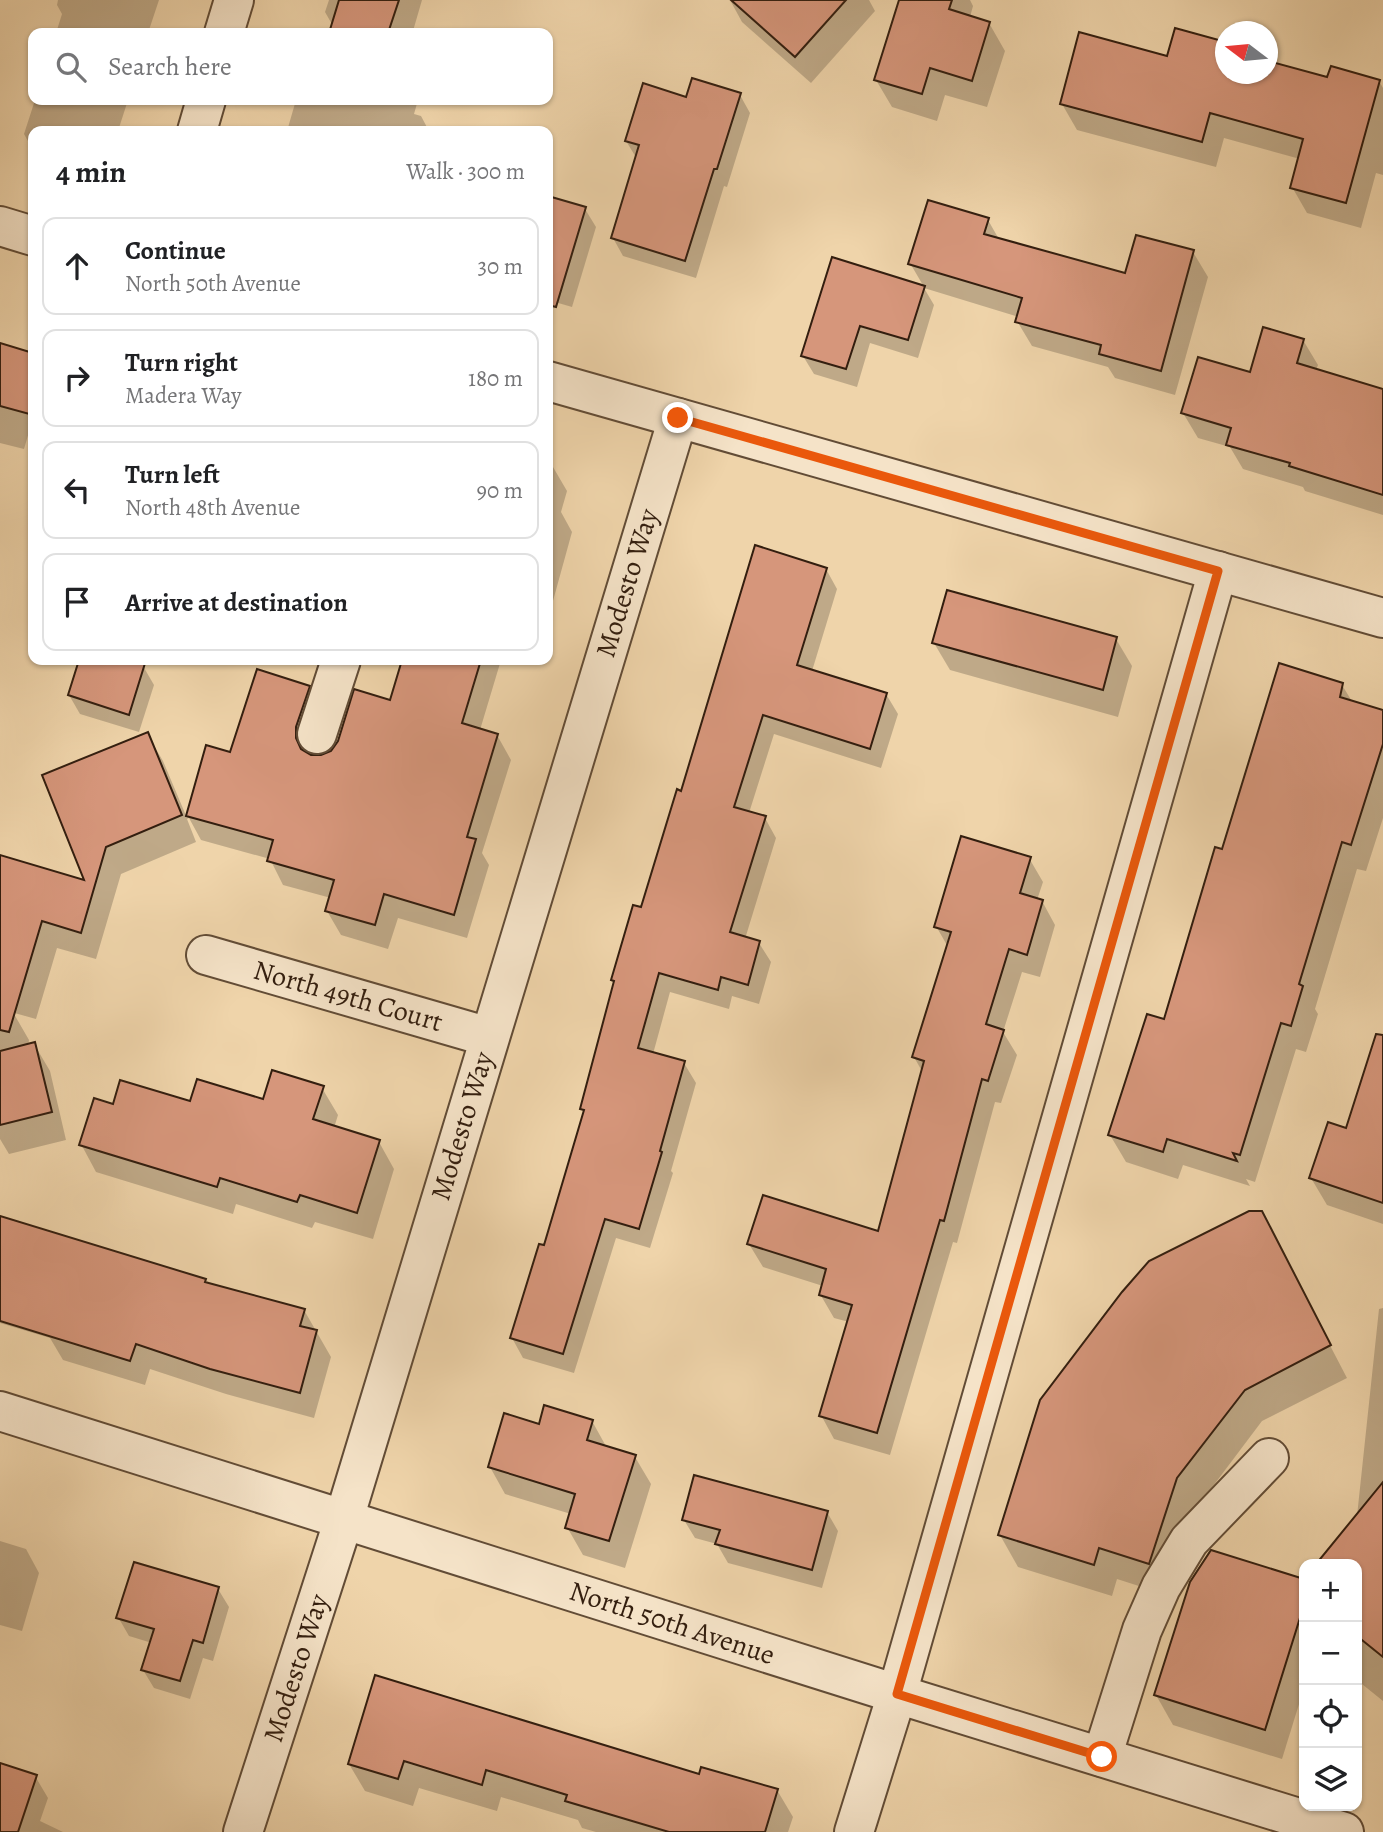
<!DOCTYPE html>
<html lang="en">
<head>
<meta charset="utf-8">
<style>
  body { margin:0; font-family:Alegreya,serif; background:#f2f2f2; color:#202124 }
  .controls { position:absolute; right:21px; bottom:21px; display:grid; overflow:hidden; border-radius:14px; box-shadow:0 2px 5px #0004 }
  .controls button { width:63px; height:63px; display:grid; place-items:center; padding:0; border:0; border-bottom:2px solid #e0e0e0; background:#fff; color:#202124; font:35px sans-serif }
  .compass { position:absolute; left:1215px; top:21px; width:63px; height:63px; border-radius:50%; background:#fff; box-shadow:0 2px 5px #0004; rotate:286deg }
  .stop { position:absolute; width:21px; height:21px; margin:-16px; border:5px solid #ea580c; border-radius:50%; background:#fff }
  .stop.end { background:#ea580c; border-color:#fff; box-shadow:0 2px 7px #0008 }
  .list { margin:0; padding:0; list-style:none }
  h2 { display:flex; justify-content:space-between; align-items:center; height:91px; margin:0; padding:0 28px; font-size:30px }
  h2 small { font-size:23px; font-weight:400; color:#757577 }
  .list li { display:grid; grid-template-columns:46px 1fr auto; gap:21px; align-items:center; box-sizing:border-box; height:98px; margin:0 14px 14px; padding:0 14px; border:2px solid #e0e0e0; border-radius:14px }
  .list b { display:block; font-size:26px; white-space:nowrap }
  .list p { margin:0; font-size:23px; white-space:nowrap; color:#757577 }
  .list em { font-size:23px; font-style:normal; color:#757577 }
  .icon { flex:none; width:38px; height:38px; fill:none; stroke:currentColor; stroke-width:2; stroke-linecap:round; stroke-linejoin:round }
  .map { position:relative; flex:none; width:1383px; height:1832px; overflow:hidden }
  .search { position:absolute; background:#fff; box-shadow:0 2px 5px #0004; left:28px; top:28px; width:525px; height:77px; display:flex; align-items:center; gap:18px; box-sizing:border-box; padding:0 24px; border-radius:14px; color:#757577; font-size:26px }
  .panel { position:absolute; background:#fff; box-shadow:0 2px 5px #0004; left:28px; top:126px; width:525px; height:539px; border-radius:14px }
  .map>svg:first-child { display:block }
</style>
</head>
<body>
<div class="map">
<svg width="1383" height="1832" viewBox="0 0 1383 1832">
  <rect width="100%" height="100%" fill="#efd4aa"/>
  <filter id="stains"><feTurbulence type="fractalNoise" baseFrequency=".00286" numOctaves="4"/><feColorMatrix values="0 0 0 0 .2 0 0 0 0 .09 0 0 0 0 .02 0 0 0 .5 -.17"/></filter>
  <radialGradient id="worn" r=".72"><stop offset=".6" stop-color="#630" stop-opacity="0"/><stop offset="1" stop-color="#630" stop-opacity=".3"/></radialGradient>
  <g fill="#0003">
    <path d="M 58,0 L 159,0 L 148,33 L 56,33 L 62,14 L 57,5 Z"/>
    <path d="M 329,0 L 422,0 L 413,31 L 416,33 L 330,33 L 333,26 L 325,12 Z"/>
    <path d="M 730,0 L 869,0 L 875,11 L 811,83 L 742,22 Z"/>
    <path d="M 901,0 L 970,0 L 973,6 L 970,17 L 989,23 L 1005,51 L 987,107 L 945,95 L 937,121 L 892,107 L 876,80 Z"/>
    <path d="M 1268,63 L 1329,79 L 1379,81 L 1383,88 L 1383,175 L 1376,173 L 1361,228 L 1307,213 L 1292,187 L 1300,159 L 1224,138 L 1216,167 L 1077,130 L 1062,104 L 1226,74 L 1268,74 Z"/>
    <path d="M 740,95 L 750,113 L 727,187 L 724,186 L 696,278 L 623,256 L 613,238 L 637,159 L 626,141 Z"/>
    <path d="M 35,100 L 128,100 L 118,131 L 33,131 L 33,150 L 24,134 Z"/>
    <path d="M 296,100 L 418,100 L 414,114 L 421,116 L 429,131 L 287,131 Z"/>
    <path d="M 548,198 L 585,209 L 596,227 L 572,307 L 548,300 Z"/>
    <path d="M 988,220 L 1000,241 L 1127,276 L 1193,252 L 1208,277 L 1175,395 L 1115,378 L 1108,367 L 1032,346 L 1017,321 L 1019,317 L 924,288 L 934,305 L 918,358 L 870,343 L 857,387 L 814,374 L 803,356 L 924,287 L 910,263 Z"/>
    <path d="M 1303,340 L 1318,365 L 1316,370 L 1383,391 L 1383,515 L 1305,491 L 1303,487 L 1243,469 L 1230,447 L 1198,438 L 1183,413 L 1251,374 Z"/>
    <path d="M 0,345 L 33,354 L 33,433 L 29,432 L 24,449 L 0,443 Z"/>
    <path d="M 548,466 L 553,467 L 567,491 L 561,512 L 572,532 L 548,619 Z"/>
    <path d="M 826,569 L 837,589 L 812,671 L 886,694 L 898,714 L 881,768 L 774,734 L 749,813 L 765,818 L 776,838 L 745,939 L 759,943 L 771,962 L 759,1004 L 732,996 L 729,1009 L 670,992 L 653,1054 L 684,1063 L 696,1083 L 671,1171 L 673,1173 L 650,1248 L 616,1238 L 574,1373 L 523,1358 L 512,1338 L 545,1247 L 585,1114 L 582,1109 L 642,909 L 682,793 Z"/>
    <path d="M 1116,639 L 1132,666 L 1118,717 L 950,670 L 934,643 Z"/>
    <path d="M 81,660 L 122,660 L 143,666 L 154,685 L 139,732 L 80,714 L 69,695 Z"/>
    <path d="M 404,660 L 501,660 L 480,730 L 497,735 L 511,760 L 482,853 L 489,865 L 467,938 L 398,918 L 388,949 L 341,935 L 327,911 L 331,898 L 283,885 L 270,859 L 201,840 L 189,818 L 187,819 L 196,842 L 121,874 L 96,959 L 57,948 L 36,1019 L 0,1009 L 0,857 L 87,883 L 147,734 L 163,761 L 187,818 L 207,747 L 231,754 L 308,687 L 322,711 L 309,756 L 323,757 L 333,751 L 391,702 Z"/>
    <path d="M 506,660 L 520,660 L 519,664 Z"/>
    <path d="M 1342,685 L 1353,703 L 1383,712 L 1383,818 L 1366,871 L 1357,869 L 1315,1009 L 1318,1014 L 1306,1052 L 1296,1049 L 1255,1182 L 1246,1179 L 1250,1186 L 1183,1165 L 1178,1179 L 1126,1162 L 1110,1135 L 1165,1021 L 1223,851 Z"/>
    <path d="M 1029,858 L 1043,882 L 1037,900 L 1042,901 L 1055,925 L 1040,977 L 1022,972 L 1003,1032 L 1017,1055 L 1001,1103 L 995,1102 L 957,1243 L 953,1242 L 890,1455 L 834,1439 L 821,1415 L 849,1322 L 834,1318 L 820,1294 L 823,1286 L 763,1267 L 749,1244 L 879,1233 L 923,1073 L 914,1057 L 948,947 L 936,926 Z"/>
    <path d="M 14,1014 L 29,1040 L 28,1046 L 34,1044 L 50,1071 L 66,1140 L 9,1154 L 0,1139 L 0,1017 Z"/>
    <path d="M 1383,1064 L 1383,1224 L 1327,1205 L 1311,1178 L 1347,1130 Z"/>
    <path d="M 322,1088 L 338,1115 L 334,1128 L 379,1142 L 394,1169 L 373,1239 L 315,1222 L 312,1228 L 236,1204 L 233,1214 L 96,1172 L 81,1144 L 114,1106 L 265,1101 Z"/>
    <path d="M 1261,1213 L 1347,1378 L 1262,1421 L 1195,1510 L 1167,1595 L 1117,1579 L 1112,1596 L 1018,1567 L 1000,1535 Z"/>
    <path d="M 0,1218 L 205,1280 L 207,1284 L 304,1310 L 331,1357 L 314,1418 L 226,1394 L 150,1369 L 145,1385 L 63,1360 L 50,1338 L 0,1323 Z"/>
    <path d="M 1383,1308 L 1383,1701 L 1357,1680 L 1357,1564 L 1319,1564 L 1357,1516 L 1379,1309 Z"/>
    <path d="M 592,1421 L 607,1448 L 635,1457 L 651,1484 L 625,1568 L 583,1555 L 567,1527 L 571,1514 L 505,1494 L 490,1467 L 540,1426 Z"/>
    <path d="M 827,1512 L 838,1531 L 822,1588 L 728,1563 L 717,1544 L 695,1538 L 684,1520 Z"/>
    <path d="M 0,1541 L 26,1549 L 39,1573 L 22,1631 L 0,1625 Z"/>
    <path d="M 1211,1552 L 1304,1581 L 1304,1688 L 1282,1759 L 1173,1725 L 1156,1695 Z"/>
    <path d="M 218,1589 L 229,1607 L 213,1661 L 203,1658 L 190,1699 L 154,1688 L 143,1670 L 152,1643 L 129,1636 L 118,1617 Z"/>
    <path d="M 376,1677 L 701,1776 L 777,1790 L 793,1817 L 788,1832 L 596,1832 L 582,1828 L 578,1820 L 501,1797 L 497,1811 L 419,1788 L 413,1806 L 365,1791 L 349,1764 Z"/>
    <path d="M 0,1765 L 35,1776 L 48,1798 L 40,1821 L 63,1832 L 0,1832 Z"/>
  </g>
  <g fill="#d6967b" stroke="#331e0f" stroke-width="2">
    <path d="M 339,0 L 399,0 L 388,33 L 329,33 Z"/>
    <path d="M 731,0 L 846,0 L 795,57 Z"/>
    <path d="M 899,0 L 952,0 L 949,9 L 990,22 L 972,81 L 930,68 L 922,94 L 874,80 Z"/>
    <path d="M 1175,28 L 1226,42 L 1226,74 L 1268,74 L 1268,61 L 1327,77 L 1331,66 L 1380,80 L 1346,203 L 1290,188 L 1303,139 L 1210,113 L 1202,142 L 1060,104 L 1079,32 L 1167,56 Z"/>
    <path d="M 692,78 L 741,93 L 717,169 L 714,169 L 685,261 L 611,238 L 639,145 L 625,141 L 643,83 L 686,97 Z"/>
    <path d="M 548,196 L 586,207 L 556,307 L 548,305 Z"/>
    <path d="M 928,200 L 989,218 L 984,234 L 1125,273 L 1136,235 L 1194,250 L 1161,371 L 1099,354 L 1101,345 L 1015,322 L 1022,298 L 908,264 Z"/>
    <path d="M 832,257 L 925,286 L 908,340 L 860,326 L 846,369 L 801,356 Z"/>
    <path d="M 1263,327 L 1304,339 L 1297,363 L 1383,389 L 1383,495 L 1289,466 L 1290,463 L 1226,445 L 1231,428 L 1181,413 L 1198,357 L 1250,372 Z"/>
    <path d="M 0,343 L 33,353 L 33,415 L 0,406 Z"/>
    <path d="M 755,545 L 827,568 L 797,665 L 887,693 L 870,749 L 763,715 L 734,807 L 766,816 L 730,932 L 760,941 L 748,985 L 721,977 L 718,990 L 659,973 L 638,1048 L 685,1061 L 660,1151 L 662,1152 L 639,1229 L 605,1219 L 563,1354 L 510,1338 L 539,1244 L 544,1245 L 584,1110 L 580,1109 L 614,981 L 611,980 L 633,905 L 641,907 L 677,789 L 681,791 Z"/>
    <path d="M 947,590 L 1117,637 L 1103,690 L 932,643 Z"/>
    <path d="M 79,660 L 146,660 L 129,715 L 68,695 Z"/>
    <path d="M 402,660 L 481,660 L 462,723 L 498,734 L 467,837 L 476,839 L 454,915 L 384,894 L 375,925 L 325,911 L 334,880 L 267,861 L 273,840 L 186,816 L 206,745 L 230,752 L 257,669 L 310,686 L 296,727 L 296,738 L 301,749 L 311,755 L 321,755 L 331,751 L 338,741 L 354,689 L 390,700 Z"/>
    <path d="M 1279,663 L 1343,683 L 1340,697 L 1383,710 L 1383,744 L 1351,845 L 1342,842 L 1299,984 L 1303,986 L 1291,1026 L 1281,1023 L 1240,1155 L 1233,1153 L 1237,1161 L 1167,1139 L 1163,1152 L 1108,1135 L 1147,1014 L 1164,1019 L 1215,847 L 1222,849 Z"/>
    <path d="M 148,732 L 182,815 L 106,847 L 81,933 L 42,921 L 9,1032 L 0,1030 L 0,855 L 84,880 L 42,775 Z"/>
    <path d="M 961,836 L 1031,857 L 1020,893 L 1043,900 L 1027,955 L 1009,949 L 986,1024 L 1004,1030 L 988,1081 L 982,1079 L 944,1221 L 940,1220 L 877,1433 L 819,1416 L 852,1305 L 819,1295 L 826,1269 L 747,1244 L 763,1195 L 878,1231 L 924,1061 L 912,1057 L 951,932 L 934,927 Z"/>
    <path d="M 1376,1034 L 1383,1035 L 1383,1203 L 1309,1178 L 1328,1122 L 1346,1128 Z"/>
    <path d="M 35,1042 L 52,1112 L 0,1125 L 0,1051 Z"/>
    <path d="M 272,1070 L 324,1086 L 313,1119 L 380,1140 L 357,1213 L 300,1195 L 297,1202 L 220,1178 L 217,1187 L 79,1145 L 94,1098 L 113,1104 L 120,1080 L 190,1101 L 197,1079 L 263,1099 Z"/>
    <path d="M 1249,1211 L 1262,1211 L 1331,1345 L 1245,1390 L 1177,1478 L 1149,1564 L 1099,1548 L 1094,1565 L 998,1535 L 1040,1400 L 1122,1292 L 1149,1261 Z"/>
    <path d="M 0,1216 L 206,1279 L 205,1282 L 305,1309 L 300,1326 L 317,1330 L 300,1393 L 210,1369 L 136,1344 L 130,1361 L 0,1321 Z"/>
    <path d="M 544,1405 L 593,1420 L 587,1440 L 636,1455 L 609,1541 L 565,1528 L 575,1494 L 488,1467 L 504,1413 L 539,1424 Z"/>
    <path d="M 694,1475 L 828,1511 L 812,1570 L 715,1544 L 720,1530 L 682,1520 Z"/>
    <path d="M 1383,1482 L 1383,1657 L 1357,1636 L 1357,1564 L 1316,1564 Z"/>
    <path d="M 1211,1550 L 1304,1579 L 1304,1605 L 1265,1730 L 1154,1695 L 1190,1582 Z"/>
    <path d="M 134,1562 L 219,1587 L 203,1643 L 193,1640 L 180,1681 L 141,1670 L 154,1629 L 116,1618 Z"/>
    <path d="M 375,1675 L 699,1774 L 701,1767 L 778,1789 L 765,1832 L 669,1832 L 565,1801 L 567,1795 L 486,1770 L 482,1785 L 404,1761 L 398,1779 L 348,1764 Z"/>
    <path d="M 0,1763 L 37,1775 L 18,1832 L 0,1832 Z"/>
  </g>
  <g fill="none" stroke-linecap="round" stroke-linejoin="round">
    <g stroke="#624c36" stroke-width="42">
      <g id="minor">
        <path d="M 224,33 L 234,0"/>
        <path d="M 197,131 L 206,100"/>
        <path d="M 0,226 L 33,236"/>
        <path d="M 548,381 L 1383,618"/>
        <path d="M 317,734 L 341,660"/>
        <path d="M 206,955 L 489,1037"/>
        <path d="M 0,1411 L 897,1694 L 1344,1832"/>
        <path d="M 1102,1757 L 1142,1630 L 1161,1587 L 1189,1541 L 1269,1458"/>
        <path d="M 243,1832 L 344,1519 L 678,418"/>
        <path d="M 854,1832 L 897,1694 L 1218,571"/>
      </g>
    </g>
    <use href="#minor" stroke="#f5e3c8" stroke-width="38"/>
  </g>
  <g fill="none" stroke-linecap="round" stroke-linejoin="round">
    <path stroke="#ea580c" stroke-width="9" d="M 678,418 L 1218,571 L 897,1694 L 1102,1757"/>
  </g>
  <g text-anchor="middle" dominant-baseline="central" stroke-width="5" stroke-linejoin="round" paint-order="stroke">
    <g font-size="28" fill="#331e0f" stroke="#f5e3c8">
      <text transform="translate(627 583) rotate(-73)">Modesto Way</text>
      <text transform="translate(348 996) rotate(16)">North 49th Court</text>
      <text transform="translate(462 1126) rotate(-73)">Modesto Way</text>
      <text transform="translate(672 1623) rotate(18)">North 50th Avenue</text>
      <text transform="translate(296 1668) rotate(-72)">Modesto Way</text>
    </g>
  </g>
  <rect width="100%" height="100%" filter="url(#stains)"/>
  <rect width="100%" height="100%" fill="url(#worn)"/>
</svg>
<div class="controls">
<button>+</button>
<button>−</button>
<button><svg class="icon" aria-label="locate" viewBox="0 0 24 24"><circle cx="12" cy="12" r="6"/><path d="M12 2v4M12 18v4M2 12h4M18 12h4"/></svg></button>
<button><svg class="icon" aria-label="layers" viewBox="0 0 24 24"><path d="M12 4l9 5-9 5-9-5zM3 14l9 5 9-5"/></svg></button>
</div>
<svg class="compass" viewBox="-18 -18 36 36"><path d="M0-13l5 13h-10z" fill="#e53935"/><path d="M0 13l5-13h-10z" fill="#757577"/></svg>
<div class="stop" style="left:1102px;top:1757px"></div>
<div class="stop end" style="left:678px;top:418px"></div>
<div class="search"><svg class="icon" aria-label="search" viewBox="0 0 24 24"><circle cx="10" cy="10" r="6"/><path d="M15 15l6 6"/></svg>Search here</div>
<section class="panel">
<h2>4 min<small>Walk · 300 m</small></h2>
<ul class="list">
<li><svg class="icon" aria-label="ahead" viewBox="0 0 24 24"><path d="M12 20V5M6 11l6-6 6 6"/></svg><div><b>Continue</b><p>North 50th Avenue</p></div><em>30 m</em></li>
<li><svg class="icon" aria-label="right" viewBox="0 0 24 24"><path d="M7 20v-9h11M14 6l5 5-5 5"/></svg><div><b>Turn right</b><p>Madera Way</p></div><em>180 m</em></li>
<li><svg class="icon" aria-label="left" viewBox="0 0 24 24"><path d="M17 20v-9H6M10 6l-5 5 5 5"/></svg><div><b>Turn left</b><p>North 48th Avenue</p></div><em>90 m</em></li>
<li><svg class="icon" aria-label="arrive" viewBox="0 0 24 24"><path d="M6 21V4h12l-3 4 3 4H6"/></svg><div><b>Arrive at destination</b></div></li>
</ul>
</section>
</div>
</body>
</html>
